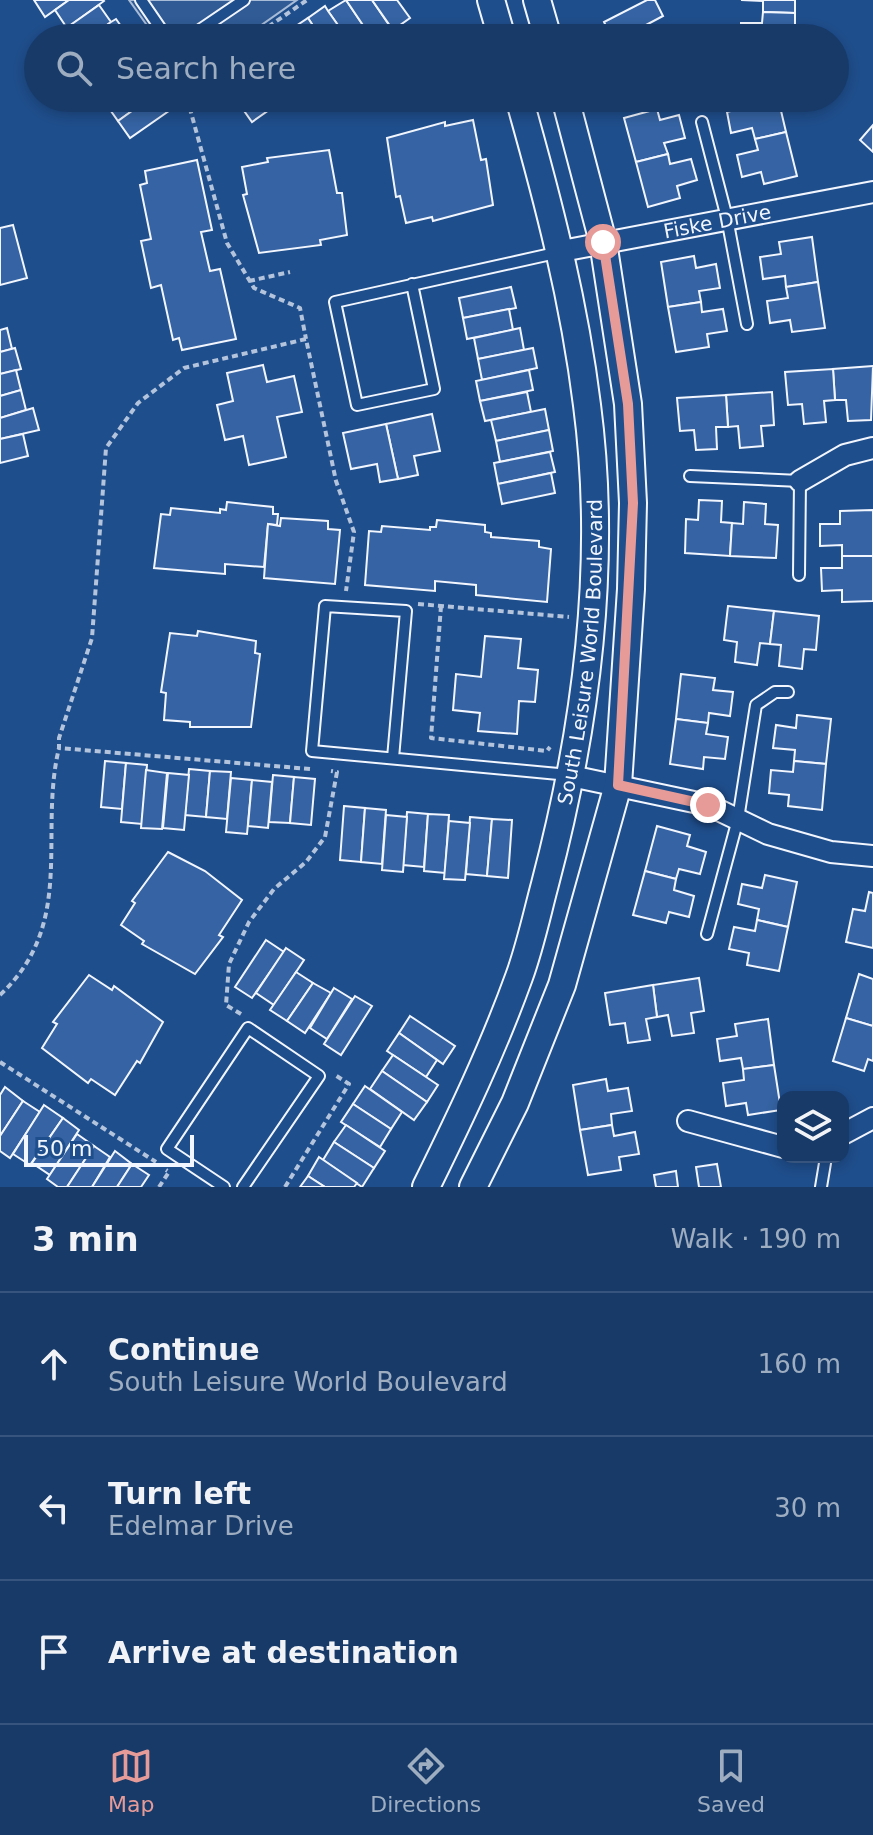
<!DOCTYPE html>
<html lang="en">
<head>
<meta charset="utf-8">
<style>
  body { margin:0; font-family:"DejaVu Sans",sans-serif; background:#244571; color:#f1f3f6 }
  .controls { position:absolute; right:24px; bottom:24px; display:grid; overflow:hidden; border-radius:16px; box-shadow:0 4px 12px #0003 }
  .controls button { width:72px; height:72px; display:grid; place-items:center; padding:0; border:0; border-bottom:2px solid #36547d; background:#173a69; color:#f1f3f6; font:40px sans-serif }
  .scale { position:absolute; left:24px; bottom:20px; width:170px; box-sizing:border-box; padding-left:8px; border:4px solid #f2f6ff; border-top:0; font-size:22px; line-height:28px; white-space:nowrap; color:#f2f6ff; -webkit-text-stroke:6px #1f4e8c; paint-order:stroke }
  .stop { position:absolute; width:24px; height:24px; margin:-18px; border:6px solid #e69b98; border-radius:50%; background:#fff }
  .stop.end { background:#e69b98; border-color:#fff; box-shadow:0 2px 8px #0008 }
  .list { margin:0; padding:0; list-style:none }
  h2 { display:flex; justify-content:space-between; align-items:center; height:104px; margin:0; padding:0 32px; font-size:34px }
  h2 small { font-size:26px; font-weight:400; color:#9eadc0 }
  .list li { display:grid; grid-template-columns:52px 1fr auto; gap:24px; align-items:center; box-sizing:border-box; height:144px; padding:0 32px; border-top:2px solid #36547d }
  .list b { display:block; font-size:30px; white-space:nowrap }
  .list p { margin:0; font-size:26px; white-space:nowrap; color:#9eadc0 }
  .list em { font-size:26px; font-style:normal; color:#9eadc0 }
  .icon { flex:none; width:44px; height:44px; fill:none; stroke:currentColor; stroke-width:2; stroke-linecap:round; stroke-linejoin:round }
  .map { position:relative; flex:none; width:873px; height:1187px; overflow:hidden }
  .search { position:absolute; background:#173a69; box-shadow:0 4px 12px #0003; left:24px; right:24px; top:24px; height:88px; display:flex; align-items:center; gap:20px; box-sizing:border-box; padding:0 28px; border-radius:44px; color:#9eadc0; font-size:30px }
  .sheet { height:536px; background:#173a69 }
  nav { display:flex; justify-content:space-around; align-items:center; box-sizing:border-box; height:112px; border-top:2px solid #36547d; background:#173a69; font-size:22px; color:#9eadc0 }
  nav a { display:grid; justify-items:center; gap:4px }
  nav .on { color:#e69b98 }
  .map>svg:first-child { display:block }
</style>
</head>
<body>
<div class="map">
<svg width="873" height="1187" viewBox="0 0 873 1187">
  <rect width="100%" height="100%" fill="#1f4e8c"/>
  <path fill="#305b95" stroke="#a8bbd7" stroke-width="2" d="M 129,0 L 297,0 L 243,38 L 156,38 Z"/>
  <g fill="#3563a3" stroke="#f2f6ff" stroke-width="2">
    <path d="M 34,0 L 69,0 L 45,17 Z"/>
    <path d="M 69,0 L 103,0 L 104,1 L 67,28 L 55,10 Z"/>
    <path d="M 346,0 L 371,37 L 370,38 L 347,38 L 328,11 Z"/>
    <path d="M 346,0 L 372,0 L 389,25 L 371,37 Z"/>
    <path d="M 372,0 L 397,0 L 410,18 L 393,30 Z"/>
    <path d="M 647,0 L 655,0 L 663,16 L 646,25 L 651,34 L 644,38 L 612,38 L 604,22 Z"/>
    <path d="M 741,0 L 795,0 L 795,13 L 763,12 L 763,1 Z"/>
    <path d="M 99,5 L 111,22 L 89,38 L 67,38 L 62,31 Z"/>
    <path d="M 325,6 L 328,11 L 347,38 L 321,38 L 308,18 Z"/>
    <path d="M 763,12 L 795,13 L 795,38 L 741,38 L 741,23 L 762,23 Z"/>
    <path d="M 308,18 L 321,38 L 296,38 L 290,30 Z"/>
    <path d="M 116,19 L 128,36 L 89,38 L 111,22 Z"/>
    <path d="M 114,98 L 150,98 L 118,121 L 106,104 Z"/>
    <path d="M 150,98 L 171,98 L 176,106 L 130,138 L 118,121 Z"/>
    <path d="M 235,98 L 260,98 L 269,110 L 252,122 Z"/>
    <path d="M 744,98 L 778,98 L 786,132 L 755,139 L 752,128 L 731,133 L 727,112 L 746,107 Z"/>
    <path d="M 657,109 L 660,120 L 679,115 L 685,138 L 664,143 L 668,154 L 636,162 L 624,118 Z"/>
    <path d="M 473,120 L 481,160 L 486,159 L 493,205 L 433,221 L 432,217 L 406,223 L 400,196 L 396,197 L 387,138 L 445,122 L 445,126 Z"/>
    <path d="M 873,125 L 873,152 L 860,140 Z"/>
    <path d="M 786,132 L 797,176 L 764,184 L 761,172 L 742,177 L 737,155 L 758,150 L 755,139 Z"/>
    <path d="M 329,150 L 337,193 L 342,193 L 347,235 L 320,240 L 321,245 L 259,253 L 243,195 L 247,194 L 242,167 L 268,162 L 267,158 Z"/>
    <path d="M 668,154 L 670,164 L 691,159 L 697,180 L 677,186 L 680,198 L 648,207 L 636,162 Z"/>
    <path d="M 197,160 L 212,230 L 201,232 L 210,271 L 220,269 L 236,339 L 182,350 L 179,338 L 173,340 L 161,285 L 151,288 L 141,241 L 151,239 L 140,185 L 147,183 L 145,171 Z"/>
    <path d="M 13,225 L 27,278 L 0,285 L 0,228 Z"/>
    <path d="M 812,237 L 818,282 L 786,287 L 785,276 L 763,279 L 760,257 L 781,254 L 779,242 Z"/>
    <path d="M 694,256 L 696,268 L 716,264 L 720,288 L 699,291 L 701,302 L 668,307 L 661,262 Z"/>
    <path d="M 818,282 L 825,328 L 792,332 L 790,320 L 770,323 L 767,301 L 788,298 L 786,287 Z"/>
    <path d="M 511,287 L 516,308 L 463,318 L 459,298 Z"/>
    <path d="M 701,302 L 702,312 L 723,309 L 727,331 L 707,334 L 709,347 L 676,352 L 668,307 Z"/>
    <path d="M 509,309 L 513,330 L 467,339 L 463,318 Z"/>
    <path d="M 7,328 L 12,349 L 0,352 L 0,330 Z"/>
    <path d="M 520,328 L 524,350 L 478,359 L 474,338 Z"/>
    <path d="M 15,348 L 21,369 L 0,374 L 0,352 Z"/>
    <path d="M 533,348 L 537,368 L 482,380 L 478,359 Z"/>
    <path d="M 263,365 L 267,382 L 294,376 L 302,412 L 277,417 L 286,457 L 249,465 L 243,436 L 225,440 L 217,405 L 233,401 L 227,373 Z"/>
    <path d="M 873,366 L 871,420 L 848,421 L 846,400 L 835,400 L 833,369 Z"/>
    <path d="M 833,369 L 835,400 L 824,401 L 826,422 L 804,424 L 802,404 L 788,405 L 785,372 Z"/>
    <path d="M 16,370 L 21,390 L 0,396 L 0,374 Z"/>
    <path d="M 529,370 L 533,390 L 480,401 L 476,381 Z"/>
    <path d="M 21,390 L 26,410 L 0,418 L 0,396 Z"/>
    <path d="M 527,392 L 531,412 L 485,421 L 480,401 Z"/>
    <path d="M 772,392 L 774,425 L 761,426 L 763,446 L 740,448 L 738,426 L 728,427 L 726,395 Z"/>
    <path d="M 726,395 L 728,427 L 716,427 L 717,449 L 696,450 L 694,430 L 680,431 L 677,398 Z"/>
    <path d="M 33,408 L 39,430 L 0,439 L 0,418 Z"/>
    <path d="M 545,409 L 549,430 L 496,441 L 491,420 Z"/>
    <path d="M 432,414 L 440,451 L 414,456 L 418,475 L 398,479 L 386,424 Z"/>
    <path d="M 386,424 L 398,479 L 380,482 L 377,464 L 351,469 L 343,433 Z"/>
    <path d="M 549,430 L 553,451 L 500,462 L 496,441 Z"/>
    <path d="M 23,434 L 28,456 L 0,463 L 0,439 Z"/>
    <path d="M 550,452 L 555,472 L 498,484 L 494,463 Z"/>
    <path d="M 551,473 L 555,493 L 502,504 L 498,484 Z"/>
    <path d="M 699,500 L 722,501 L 721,522 L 732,523 L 730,556 L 685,553 L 686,519 L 698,520 Z"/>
    <path d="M 227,502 L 273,507 L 273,514 L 278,514 L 277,525 L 268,524 L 264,567 L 225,564 L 225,574 L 154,568 L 161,514 L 170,515 L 171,508 L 220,513 L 220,509 L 226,510 Z"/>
    <path d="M 744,502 L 766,504 L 765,524 L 778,525 L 776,558 L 730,556 L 732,523 L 743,524 Z"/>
    <path d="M 873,510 L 873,556 L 842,556 L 842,545 L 820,546 L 820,524 L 840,524 L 840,511 Z"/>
    <path d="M 281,518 L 328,521 L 328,529 L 340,530 L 335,584 L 264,578 L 268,524 L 280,526 Z"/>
    <path d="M 437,520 L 485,525 L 485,532 L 491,533 L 491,537 L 539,541 L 539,547 L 551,549 L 547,602 L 476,595 L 476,585 L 435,581 L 435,591 L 365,585 L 369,531 L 381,532 L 382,526 L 430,530 L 430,527 L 436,527 Z"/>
    <path d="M 842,556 L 873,556 L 873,601 L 842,602 L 842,590 L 822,591 L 821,568 L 842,568 Z"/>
    <path d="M 728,606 L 774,611 L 770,644 L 760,643 L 757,665 L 735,662 L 737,642 L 724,640 Z"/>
    <path d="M 774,611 L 819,616 L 816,650 L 804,649 L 802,669 L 779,666 L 781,645 L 770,644 Z"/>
    <path d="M 198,631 L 256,641 L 255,653 L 260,654 L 251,727 L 190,727 L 190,722 L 164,720 L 166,693 L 161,692 L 170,633 L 197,636 Z"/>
    <path d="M 485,636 L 521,639 L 518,668 L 538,670 L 535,702 L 519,701 L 517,734 L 478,731 L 480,713 L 453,710 L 456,674 L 481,677 Z"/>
    <path d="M 681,674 L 715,678 L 713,690 L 733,692 L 730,716 L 709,713 L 708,723 L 676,719 Z"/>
    <path d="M 797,715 L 831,719 L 826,764 L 794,761 L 795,750 L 773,748 L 776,725 L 796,728 Z"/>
    <path d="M 676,719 L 708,723 L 706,734 L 728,737 L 725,759 L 704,757 L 703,769 L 670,764 Z"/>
    <path d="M 105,761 L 126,763 L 122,809 L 101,807 Z"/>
    <path d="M 794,761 L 826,764 L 822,810 L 788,806 L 789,795 L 769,793 L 771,770 L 793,772 Z"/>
    <path d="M 126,763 L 147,765 L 142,824 L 121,822 Z"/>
    <path d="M 189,769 L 210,771 L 206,817 L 185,815 Z"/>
    <path d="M 146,770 L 167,773 L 162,829 L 141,828 Z"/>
    <path d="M 210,771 L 231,772 L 227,819 L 206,817 Z"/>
    <path d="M 168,773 L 189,775 L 184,830 L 163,828 Z"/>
    <path d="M 273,775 L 294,777 L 290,823 L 269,822 Z"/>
    <path d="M 294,777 L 315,779 L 311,825 L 290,823 Z"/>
    <path d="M 231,778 L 252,780 L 247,834 L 226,832 Z"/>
    <path d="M 252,780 L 272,782 L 268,828 L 248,826 Z"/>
    <path d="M 344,806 L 365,808 L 361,862 L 340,860 Z"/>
    <path d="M 365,808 L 386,810 L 382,864 L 361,862 Z"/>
    <path d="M 407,812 L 428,814 L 424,867 L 403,865 Z"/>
    <path d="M 428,814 L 449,815 L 445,873 L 424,871 Z"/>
    <path d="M 386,815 L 407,817 L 403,872 L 382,870 Z"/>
    <path d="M 470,817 L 492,819 L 487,876 L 466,874 Z"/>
    <path d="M 492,819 L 512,820 L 508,878 L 487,876 Z"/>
    <path d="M 449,821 L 470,823 L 465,880 L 444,879 Z"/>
    <path d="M 657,826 L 690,835 L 687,846 L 706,852 L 700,874 L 679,869 L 676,879 L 645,871 Z"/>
    <path d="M 168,852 L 205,871 L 242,900 L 219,935 L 223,937 L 195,974 L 142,944 L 144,941 L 121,925 L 135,903 L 132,901 Z"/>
    <path d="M 645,871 L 676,879 L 674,890 L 694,896 L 689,917 L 669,912 L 666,923 L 633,915 Z"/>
    <path d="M 765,875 L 797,882 L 788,927 L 757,920 L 759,909 L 738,904 L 742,884 L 762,888 Z"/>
    <path d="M 869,892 L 873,893 L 873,948 L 846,942 L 853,909 L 865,911 Z"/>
    <path d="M 757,920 L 788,927 L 779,971 L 747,965 L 749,953 L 729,949 L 734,927 L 755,931 Z"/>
    <path d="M 266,940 L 284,952 L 252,998 L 235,987 Z"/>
    <path d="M 286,948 L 304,960 L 274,1005 L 256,993 Z"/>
    <path d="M 296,972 L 313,983 L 287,1021 L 270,1010 Z"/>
    <path d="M 859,974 L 873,979 L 873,1026 L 846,1018 Z"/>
    <path d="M 89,975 L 112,990 L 114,986 L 163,1022 L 140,1063 L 137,1061 L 115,1095 L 91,1079 L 88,1083 L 42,1048 L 57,1024 L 53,1022 Z"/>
    <path d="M 699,978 L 704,1011 L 691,1013 L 694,1033 L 672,1036 L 668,1015 L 657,1017 L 653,985 Z"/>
    <path d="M 313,983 L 331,993 L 305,1033 L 287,1021 Z"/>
    <path d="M 653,985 L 657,1017 L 646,1019 L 650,1040 L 628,1043 L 625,1023 L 610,1025 L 605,993 Z"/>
    <path d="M 334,988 L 352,999 L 327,1039 L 310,1028 Z"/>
    <path d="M 355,996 L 372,1006 L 341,1055 L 324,1044 Z"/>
    <path d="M 410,1016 L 455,1046 L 443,1064 L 399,1033 Z"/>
    <path d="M 846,1018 L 873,1026 L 873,1061 L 868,1059 L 864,1071 L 833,1061 Z"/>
    <path d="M 768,1019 L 774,1065 L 743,1069 L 741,1058 L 720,1061 L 717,1039 L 737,1036 L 735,1024 Z"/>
    <path d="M 399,1033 L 437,1060 L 426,1077 L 387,1051 Z"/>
    <path d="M 393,1055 L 438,1085 L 427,1102 L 382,1071 Z"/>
    <path d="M 774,1065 L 781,1110 L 748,1115 L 746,1103 L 726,1106 L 723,1083 L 744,1080 L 743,1069 Z"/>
    <path d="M 382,1071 L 427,1102 L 414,1120 L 370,1089 Z"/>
    <path d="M 606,1079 L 608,1091 L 628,1088 L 632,1111 L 611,1114 L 612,1125 L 580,1130 L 573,1085 Z"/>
    <path d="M 365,1086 L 402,1112 L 391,1129 L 353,1104 Z"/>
    <path d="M 5,1087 L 23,1101 L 0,1136 L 0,1095 Z"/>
    <path d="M 23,1101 L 40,1112 L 10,1158 L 0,1151 L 0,1136 Z"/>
    <path d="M 353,1104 L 391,1129 L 380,1147 L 341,1122 Z"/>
    <path d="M 44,1105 L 63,1118 L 30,1165 L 13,1154 Z"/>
    <path d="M 63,1118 L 79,1130 L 50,1175 L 32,1163 Z"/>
    <path d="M 346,1125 L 385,1151 L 374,1168 L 334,1142 Z"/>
    <path d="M 612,1125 L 614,1136 L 635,1132 L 639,1154 L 619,1157 L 621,1170 L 588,1175 L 580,1130 Z"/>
    <path d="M 77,1134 L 94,1146 L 67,1187 L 58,1187 L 47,1179 Z"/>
    <path d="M 334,1142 L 374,1168 L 362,1187 L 323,1160 Z"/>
    <path d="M 94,1146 L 110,1157 L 92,1187 L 67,1187 Z"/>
    <path d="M 115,1151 L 132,1164 L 117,1187 L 92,1187 Z"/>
    <path d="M 319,1157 L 357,1183 L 354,1187 L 325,1187 L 308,1176 Z"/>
    <path d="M 132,1164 L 149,1175 L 141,1187 L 117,1187 Z"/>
    <path d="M 717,1164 L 721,1187 L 699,1187 L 696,1167 Z"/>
    <path d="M 676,1171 L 678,1187 L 656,1187 L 654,1175 Z"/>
    <path d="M 308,1176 L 325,1187 L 300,1187 Z"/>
  </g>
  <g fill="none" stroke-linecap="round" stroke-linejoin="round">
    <g stroke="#f2f6ff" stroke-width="14">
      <g id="service">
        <path d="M 141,0 L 167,38"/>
        <path d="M 188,38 L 244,0"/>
        <path d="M 702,122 L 727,218 L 747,324"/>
        <path d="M 412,284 L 434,389 L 357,405 L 335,302 L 560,252"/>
        <path d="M 690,476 L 800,481 L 799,575"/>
        <path d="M 393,758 L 406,611 L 325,606 L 312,751 L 569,775"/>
        <path d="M 707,934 L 738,819 L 756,705 L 775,692 L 788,692"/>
        <path d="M 224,1187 L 167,1149 L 248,1028 L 319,1076 L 243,1187"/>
        <path d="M 821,1187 L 826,1157"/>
      </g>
    </g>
    <g stroke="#f2f6ff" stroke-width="24">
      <g id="minor">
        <path id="s1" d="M 562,251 L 873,192"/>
        <path d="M 800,481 L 845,455 L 873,448"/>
        <path d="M 571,776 L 708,805 L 768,834 L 831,852 L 873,856"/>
        <path d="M 688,1121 L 783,1147"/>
        <path d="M 843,1134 L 873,1118"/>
      </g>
    </g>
    <g stroke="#f2f6ff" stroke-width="30">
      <g id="tertiary">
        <path d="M 491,0 L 502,38"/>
        <path d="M 537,0 L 548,38"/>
        <path id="s2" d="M 426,1187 C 460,1118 493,1049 519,977 C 530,947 537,914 545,884 C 586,729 608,564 587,405 C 574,300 548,200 519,98"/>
        <path d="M 473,1187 L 515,1103 L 562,985 L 618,785 L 631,589 L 633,503 L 628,404 L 603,242 L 565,98"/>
      </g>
    </g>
    <g stroke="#b3c4dc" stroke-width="4" stroke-dasharray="6 4" stroke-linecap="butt">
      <path d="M 252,38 L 307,0"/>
      <path d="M 187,98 L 227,243 L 254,288 L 300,308 L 306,339"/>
      <path d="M 249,281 L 290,272"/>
      <path d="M 418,604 L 569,617"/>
      <path d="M 441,606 L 431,738 L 547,751 L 550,747"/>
      <path d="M 310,769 L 59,748 L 59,738 L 92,638 L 106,448 L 138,403 L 184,368 L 306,339 L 336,481 L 354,532 L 346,591"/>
      <path d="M 0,995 C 77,923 38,835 59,748"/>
      <path d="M 241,1014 L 226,1005 L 229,964 L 249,922 L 274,889 L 306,862 L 325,837 L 337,772 L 331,771"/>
      <path d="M 0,1062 L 156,1162"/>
      <path d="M 159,1187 L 169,1172 L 166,1170"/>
      <path d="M 285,1187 L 349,1084 L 335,1075"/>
    </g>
    <use href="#service" stroke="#1f4e8c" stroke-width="10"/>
    <use href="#minor" stroke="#1f4e8c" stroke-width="20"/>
    <use href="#tertiary" stroke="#1f4e8c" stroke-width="26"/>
  </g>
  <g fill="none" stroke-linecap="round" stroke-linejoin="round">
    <path stroke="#e69b98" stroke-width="10" d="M 603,242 L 628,404 L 633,503 L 618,785 L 708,805"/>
  </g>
  <g text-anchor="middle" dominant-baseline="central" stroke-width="6" stroke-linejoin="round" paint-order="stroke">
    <g font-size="20" fill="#f2f6ff" stroke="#1f4e8c">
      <text stroke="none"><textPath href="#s1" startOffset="158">Fiske Drive</textPath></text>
      <text stroke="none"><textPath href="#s2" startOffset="562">South Leisure World Boulevard</textPath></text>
    </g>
  </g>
</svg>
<div class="controls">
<button><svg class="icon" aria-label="layers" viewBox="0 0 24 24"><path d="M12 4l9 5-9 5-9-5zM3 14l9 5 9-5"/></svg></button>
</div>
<div class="scale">50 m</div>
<div class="stop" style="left:603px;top:242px"></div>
<div class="stop end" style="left:708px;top:805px"></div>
<div class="search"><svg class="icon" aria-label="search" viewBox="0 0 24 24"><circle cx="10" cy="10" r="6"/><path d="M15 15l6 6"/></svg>Search here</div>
</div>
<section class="sheet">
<h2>3 min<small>Walk · 190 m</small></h2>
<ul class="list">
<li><svg class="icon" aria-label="ahead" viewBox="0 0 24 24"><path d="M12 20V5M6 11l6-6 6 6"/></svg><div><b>Continue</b><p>South Leisure World Boulevard</p></div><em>160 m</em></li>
<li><svg class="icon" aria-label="left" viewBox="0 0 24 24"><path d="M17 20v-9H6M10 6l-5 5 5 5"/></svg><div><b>Turn left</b><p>Edelmar Drive</p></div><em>30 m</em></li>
<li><svg class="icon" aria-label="arrive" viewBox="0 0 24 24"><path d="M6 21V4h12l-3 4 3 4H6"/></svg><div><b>Arrive at destination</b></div></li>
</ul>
</section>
<nav>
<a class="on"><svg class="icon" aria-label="map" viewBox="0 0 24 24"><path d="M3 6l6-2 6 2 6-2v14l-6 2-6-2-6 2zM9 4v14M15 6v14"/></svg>Map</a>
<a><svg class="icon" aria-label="directions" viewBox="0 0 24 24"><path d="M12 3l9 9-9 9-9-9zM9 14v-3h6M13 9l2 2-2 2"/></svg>Directions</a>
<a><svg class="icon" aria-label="saved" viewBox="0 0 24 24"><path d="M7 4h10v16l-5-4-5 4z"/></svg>Saved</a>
</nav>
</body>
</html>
